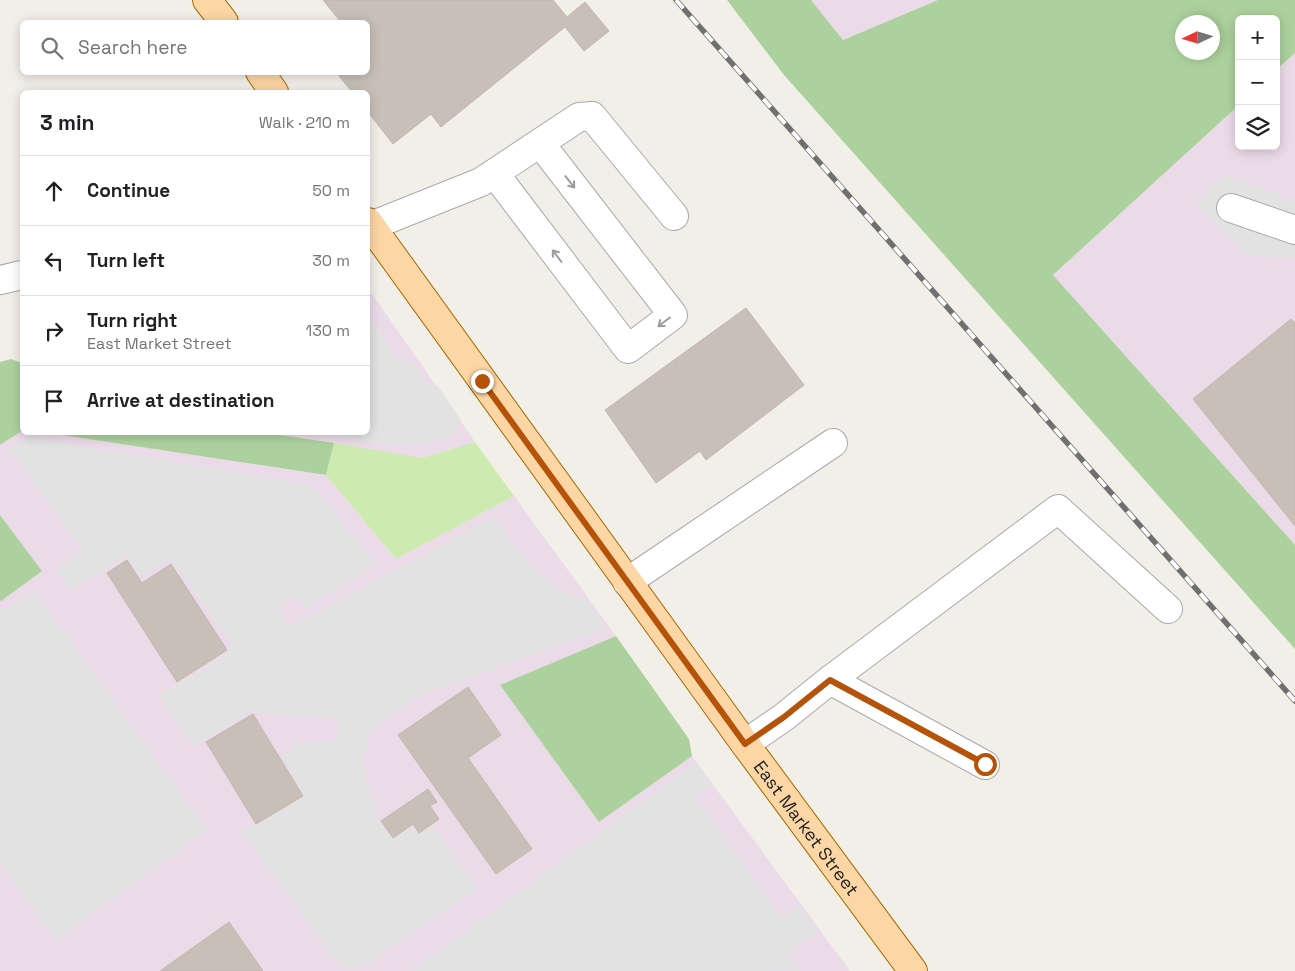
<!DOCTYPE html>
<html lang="en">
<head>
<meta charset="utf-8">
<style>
  body { margin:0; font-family:"Space Grotesk",sans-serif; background:#f6f6f6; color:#202124 }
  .controls { position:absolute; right:15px; top:15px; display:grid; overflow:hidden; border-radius:8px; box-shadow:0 2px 12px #0003 }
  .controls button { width:45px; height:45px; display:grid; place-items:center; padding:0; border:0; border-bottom:1px solid #e0e0e0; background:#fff; color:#202124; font:25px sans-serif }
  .compass { position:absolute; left:1175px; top:15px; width:45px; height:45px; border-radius:50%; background:#fff; box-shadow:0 2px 12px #0003; rotate:266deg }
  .stop { position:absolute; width:15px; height:15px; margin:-11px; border:4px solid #b45309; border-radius:50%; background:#fff }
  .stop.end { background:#b45309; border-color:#fff; box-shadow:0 1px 5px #0008 }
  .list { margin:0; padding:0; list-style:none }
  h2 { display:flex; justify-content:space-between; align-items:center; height:65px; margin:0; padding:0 20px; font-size:21px }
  h2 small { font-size:16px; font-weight:400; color:#757577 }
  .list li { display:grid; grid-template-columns:32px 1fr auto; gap:15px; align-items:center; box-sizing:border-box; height:70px; padding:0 20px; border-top:1px solid #e0e0e0 }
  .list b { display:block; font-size:19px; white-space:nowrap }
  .list p { margin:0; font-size:16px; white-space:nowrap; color:#757577 }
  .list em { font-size:16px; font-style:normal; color:#757577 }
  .icon { flex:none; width:28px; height:28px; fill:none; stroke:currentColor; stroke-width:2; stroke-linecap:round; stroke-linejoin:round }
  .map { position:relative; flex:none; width:1295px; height:971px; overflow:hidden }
  .search { position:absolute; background:#fff; box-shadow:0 2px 12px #0003; left:20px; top:20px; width:350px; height:55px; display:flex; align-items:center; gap:12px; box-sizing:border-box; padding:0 18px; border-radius:8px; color:#757577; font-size:19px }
  .panel { position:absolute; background:#fff; box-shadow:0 2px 12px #0003; left:20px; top:90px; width:350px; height:345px; border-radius:8px }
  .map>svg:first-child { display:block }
</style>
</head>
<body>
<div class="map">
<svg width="1295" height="971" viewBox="0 0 1295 971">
  <rect width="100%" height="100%" fill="#f2efe9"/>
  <g fill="#ebdbe8">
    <path d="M 811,0 L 938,0 L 843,40 Z"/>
    <path d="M 1295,53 L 1295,545 L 1053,275 L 1239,105 L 1239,146 L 1276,146 L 1276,70 Z"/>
    <path d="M 368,288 L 475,442 L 422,458 L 266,433 L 368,432 Z"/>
    <path d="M 22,431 L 22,432 L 49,433 L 326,475 L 396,559 L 514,496 L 616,636 L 500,685 L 599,822 L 692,756 L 850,971 L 0,971 L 0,600 L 42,571 L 0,515 L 0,445 Z"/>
  </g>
  <path fill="#cdebb0" d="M 475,442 L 514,496 L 396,559 L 326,475 L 334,443 L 422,458 Z"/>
  <g fill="#add19e" fill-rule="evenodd">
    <path d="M 727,0 L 811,0 L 843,40 L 938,0 L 1295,0 L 1295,53 L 1276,70 L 1276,19 L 1239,19 L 1239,105 L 1053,275 L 1295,545 L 1295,649 L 784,75 ZM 1212,22 L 1212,52 L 1182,52 L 1182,22 Z"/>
    <path d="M 11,359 L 22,363 L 22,431 L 0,445 L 0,362 Z"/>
    <path d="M 266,433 L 334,443 L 326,475 L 49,433 Z"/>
    <path d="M 0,515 L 42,571 L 1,601 L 0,600 Z"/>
    <path d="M 616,636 L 689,739 L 692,756 L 599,822 L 500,685 Z"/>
  </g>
  <g fill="#e2e2e2">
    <path d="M 1224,175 L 1295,201 L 1295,256 L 1292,258 L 1245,255 L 1195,202 Z"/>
    <path d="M 368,315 L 398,358 L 414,363 L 428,386 L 437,385 L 461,420 L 454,435 L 430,444 L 391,446 L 362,442 L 321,433 L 368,432 Z"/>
    <path d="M 28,437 L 314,486 L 376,565 L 305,609 L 296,597 L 279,607 L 286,624 L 297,623 L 493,517 L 527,561 L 557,588 L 574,597 L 584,597 L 607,628 L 426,693 L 388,716 L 371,733 L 363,752 L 364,772 L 378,818 L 394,839 L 426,815 L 477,889 L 361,968 L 347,968 L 335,960 L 241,831 L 302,792 L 280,756 L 291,749 L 292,743 L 335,742 L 339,733 L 337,724 L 331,718 L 273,716 L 252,710 L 194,746 L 158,696 L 230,651 L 231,644 L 171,559 L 141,576 L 127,556 L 71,591 L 56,569 L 82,550 L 9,448 Z"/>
    <path d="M 34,590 L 207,830 L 56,940 L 0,864 L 0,609 L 2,612 Z"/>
    <path d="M 696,762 L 712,784 L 695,796 L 781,917 L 798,905 L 819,931 L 790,952 L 790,957 L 801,971 L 766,970 L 764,971 L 411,971 Z"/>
  </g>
  <g fill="#c7bfb8" stroke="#c4b6ab">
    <path d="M 323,0 L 553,0 L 567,17 L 585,2 L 609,31 L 584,51 L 565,27 L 441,127 L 431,114 L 393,144 L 368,112 L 368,92 L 352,92 L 336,72 L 368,72 L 368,22 L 341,22 Z"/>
    <path d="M 746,308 L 804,385 L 706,460 L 700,451 L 656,483 L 605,410 Z"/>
    <path d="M 1291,319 L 1295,323 L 1295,526 L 1193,399 Z"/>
    <path d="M 127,560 L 142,583 L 171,564 L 227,650 L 177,682 L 107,573 Z"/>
    <path d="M 468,687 L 501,735 L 468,758 L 532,849 L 496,874 L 398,735 Z"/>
    <path d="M 253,714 L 303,796 L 256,824 L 206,742 Z"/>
    <path d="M 428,789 L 437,802 L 430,806 L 439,819 L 419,833 L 413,824 L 393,838 L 381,821 Z"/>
    <path d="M 229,922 L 263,971 L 160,971 Z"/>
  </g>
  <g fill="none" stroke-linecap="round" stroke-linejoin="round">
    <g stroke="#a9a9a9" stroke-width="30">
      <g id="minor">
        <path d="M 495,174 L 628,349 L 673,315 L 540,143"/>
        <path d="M 1231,208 L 1295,230"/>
        <path d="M 371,226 L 481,182 L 579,117 L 592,116 L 674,216"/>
        <path d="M 0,280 L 22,275"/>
        <path d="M 627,582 L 833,443"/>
        <path d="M 830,680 L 985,765"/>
        <path d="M 745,744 L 784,717 L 830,680 L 1058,509 L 1168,609"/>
      </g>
    </g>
    <g stroke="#a06b00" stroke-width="30">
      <g id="major">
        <path d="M 207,0 L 224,22"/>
        <path d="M 260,72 L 274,92"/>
        <path id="s1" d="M 368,222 L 745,744 L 913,971"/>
      </g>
    </g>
    <use href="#minor" stroke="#fff" stroke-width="28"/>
    <use href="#major" stroke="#fcd6a4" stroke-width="28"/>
    <g stroke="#707070" stroke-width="5.5">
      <path id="rail" d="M 676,0 L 1295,701"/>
    </g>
    <use href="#rail" stroke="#fff" stroke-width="4" stroke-dasharray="11" stroke-linecap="butt"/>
  </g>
  <defs><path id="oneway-shaft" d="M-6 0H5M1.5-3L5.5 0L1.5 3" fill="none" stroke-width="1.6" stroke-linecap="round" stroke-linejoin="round" transform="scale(1.25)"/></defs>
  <g stroke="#9c9c9c">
    <use href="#oneway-shaft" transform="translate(570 182) rotate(52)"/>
    <use href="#oneway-shaft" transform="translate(557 256) rotate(-127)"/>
    <use href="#oneway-shaft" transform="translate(664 322) rotate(143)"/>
  </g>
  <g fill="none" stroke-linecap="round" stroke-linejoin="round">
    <path stroke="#b45309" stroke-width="6" d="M 482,381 L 745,744 L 784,717 L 830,680 L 985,764"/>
  </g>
  <g text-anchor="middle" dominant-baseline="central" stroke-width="4.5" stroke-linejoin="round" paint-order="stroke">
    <g font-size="18" fill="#222" stroke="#fff">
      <text stroke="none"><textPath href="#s1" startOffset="748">East Market Street</textPath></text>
    </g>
  </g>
</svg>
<div class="controls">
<button>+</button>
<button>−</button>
<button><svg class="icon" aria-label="layers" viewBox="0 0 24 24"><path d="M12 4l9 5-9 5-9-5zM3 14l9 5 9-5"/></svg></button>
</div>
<svg class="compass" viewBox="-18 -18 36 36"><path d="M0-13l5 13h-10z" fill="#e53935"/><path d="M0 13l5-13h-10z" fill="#757577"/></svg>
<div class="stop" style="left:985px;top:764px"></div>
<div class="stop end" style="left:482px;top:381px"></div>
<div class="search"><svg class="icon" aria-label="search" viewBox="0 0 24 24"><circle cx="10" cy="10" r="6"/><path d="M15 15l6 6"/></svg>Search here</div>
<section class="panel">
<h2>3 min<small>Walk · 210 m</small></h2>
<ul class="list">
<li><svg class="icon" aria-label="ahead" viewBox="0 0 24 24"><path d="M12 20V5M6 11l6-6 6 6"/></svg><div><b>Continue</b></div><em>50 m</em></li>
<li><svg class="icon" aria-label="left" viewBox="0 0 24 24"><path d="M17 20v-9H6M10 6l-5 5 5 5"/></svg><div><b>Turn left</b></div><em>30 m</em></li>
<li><svg class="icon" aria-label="right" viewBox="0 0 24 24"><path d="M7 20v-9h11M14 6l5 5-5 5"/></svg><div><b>Turn right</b><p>East Market Street</p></div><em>130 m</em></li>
<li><svg class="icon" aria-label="arrive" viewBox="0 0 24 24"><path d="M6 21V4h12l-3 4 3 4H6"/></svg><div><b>Arrive at destination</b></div></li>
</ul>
</section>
</div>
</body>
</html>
